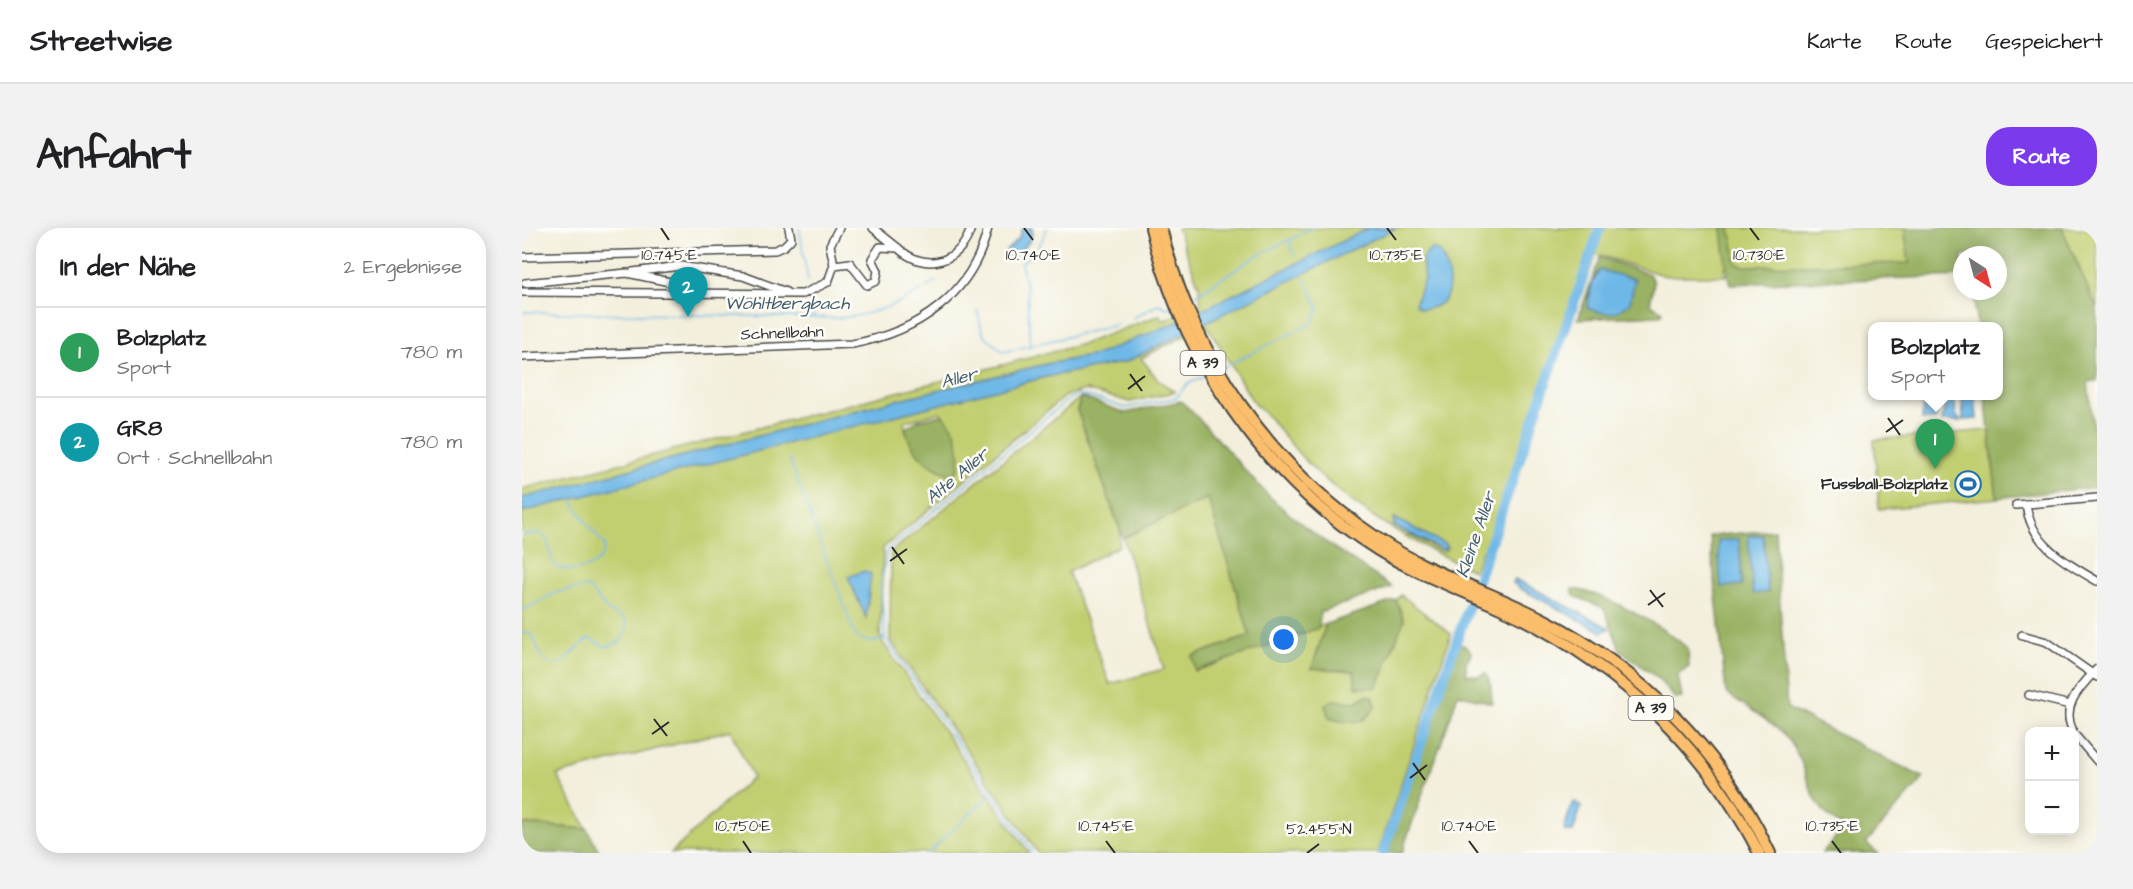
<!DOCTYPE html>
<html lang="de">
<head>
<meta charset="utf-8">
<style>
  body { margin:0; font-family:"Architects Daughter",sans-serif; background:#f2f2f2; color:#202124 }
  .controls { position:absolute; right:18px; bottom:18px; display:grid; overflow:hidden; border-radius:12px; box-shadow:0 3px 15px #0003 }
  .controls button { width:54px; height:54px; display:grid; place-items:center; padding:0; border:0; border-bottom:2px solid #e0e0e0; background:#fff; color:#202124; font:30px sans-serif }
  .compass { position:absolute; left:1431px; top:18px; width:54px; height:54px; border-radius:50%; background:#fff; box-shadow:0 3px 15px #0003; rotate:144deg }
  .you { position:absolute; left:762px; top:412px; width:21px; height:21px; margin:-15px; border:4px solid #fff; border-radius:50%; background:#1a73e8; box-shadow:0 0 0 9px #1a73e833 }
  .badge { display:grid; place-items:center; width:39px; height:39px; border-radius:50%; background:#7c3aed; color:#fff; font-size:20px; font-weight:700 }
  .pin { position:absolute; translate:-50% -50px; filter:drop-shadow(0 2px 3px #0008) }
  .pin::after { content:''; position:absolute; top:32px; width:21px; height:18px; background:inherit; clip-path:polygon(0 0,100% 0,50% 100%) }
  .popup { position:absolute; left:1346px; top:94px; width:135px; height:78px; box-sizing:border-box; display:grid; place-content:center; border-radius:12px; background:#fff; filter:drop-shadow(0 2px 4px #0005); font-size:20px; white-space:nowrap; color:#757577 }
  .popup b { font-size:22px; color:#202124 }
  .popup::after { content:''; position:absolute; left:50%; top:100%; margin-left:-12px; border:12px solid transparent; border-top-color:#fff }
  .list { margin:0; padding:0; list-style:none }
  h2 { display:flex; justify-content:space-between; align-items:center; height:78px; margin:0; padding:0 24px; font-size:26px }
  h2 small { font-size:20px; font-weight:400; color:#757577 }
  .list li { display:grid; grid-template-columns:39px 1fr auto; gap:18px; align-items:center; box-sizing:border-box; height:90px; padding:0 24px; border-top:2px solid #e0e0e0 }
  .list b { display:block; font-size:22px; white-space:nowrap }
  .list p { margin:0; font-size:20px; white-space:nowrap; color:#757577 }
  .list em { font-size:20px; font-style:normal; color:#757577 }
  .map { position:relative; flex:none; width:1575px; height:625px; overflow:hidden; border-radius:24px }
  header { display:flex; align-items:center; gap:36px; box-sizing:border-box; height:84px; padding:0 30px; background:#fff; border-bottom:2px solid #e0e0e0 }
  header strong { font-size:28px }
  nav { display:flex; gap:33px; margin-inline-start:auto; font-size:21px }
  .intro { display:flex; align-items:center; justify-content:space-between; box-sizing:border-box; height:144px; padding:0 36px }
  h1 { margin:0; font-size:42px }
  .button { padding:15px 27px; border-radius:24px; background:#7c3aed; color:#fff; font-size:21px; font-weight:700 }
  main { display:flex; gap:36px; padding:0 36px }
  aside { flex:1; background:#fff; border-radius:24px; box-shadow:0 3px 15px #0003 }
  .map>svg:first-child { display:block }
</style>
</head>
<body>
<header>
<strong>Streetwise</strong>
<nav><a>Karte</a><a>Route</a><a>Gespeichert</a></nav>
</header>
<div class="intro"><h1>Anfahrt</h1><a class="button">Route</a></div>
<main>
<aside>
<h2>In der Nähe<small>2 Ergebnisse</small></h2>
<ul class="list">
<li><span class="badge" style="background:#2e9e5b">1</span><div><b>Bolzplatz</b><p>Sport</p></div><em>780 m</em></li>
<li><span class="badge" style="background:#0f9aa8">2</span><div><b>GR8</b><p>Ort · Schnellbahn</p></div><em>780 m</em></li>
</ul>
</aside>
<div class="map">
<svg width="1575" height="625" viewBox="0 0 1575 625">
  <rect width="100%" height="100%" fill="#fdfcf7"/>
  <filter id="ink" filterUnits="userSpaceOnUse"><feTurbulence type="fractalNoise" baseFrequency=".0167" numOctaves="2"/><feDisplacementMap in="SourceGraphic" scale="12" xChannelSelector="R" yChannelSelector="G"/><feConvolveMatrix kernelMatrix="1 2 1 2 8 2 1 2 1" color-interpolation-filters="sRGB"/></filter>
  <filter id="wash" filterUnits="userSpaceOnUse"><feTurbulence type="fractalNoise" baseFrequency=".008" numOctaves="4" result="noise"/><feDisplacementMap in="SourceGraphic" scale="24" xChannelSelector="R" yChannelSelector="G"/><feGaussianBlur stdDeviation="1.35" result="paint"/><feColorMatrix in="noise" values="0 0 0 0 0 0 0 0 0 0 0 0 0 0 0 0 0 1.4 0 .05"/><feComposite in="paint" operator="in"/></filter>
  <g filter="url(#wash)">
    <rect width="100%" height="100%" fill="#f3efdc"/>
    <g fill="#c2cf71" stroke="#767d4e" stroke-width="1.5" fill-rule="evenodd">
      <path d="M 655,0 L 1387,0 L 1390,37 L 1202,40 L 1203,48 L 1144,48 L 1074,26 L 966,326 L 960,322 L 952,343 C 890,314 829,281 781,230 C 771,220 742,180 733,177 L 685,97 L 619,130 L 636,152 L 653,164 L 608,174 L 564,162 L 543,168 L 361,320 L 358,407 L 361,415 L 507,625 L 149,625 L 231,549 L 208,502 L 35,547 L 65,601 L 0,596 L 0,261 L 561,116 L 638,87 L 641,93 L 679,76 L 677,58 ZM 418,184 C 432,201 441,219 436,242 L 383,200 L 382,194 ZM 872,290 L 924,317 L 925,320 L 918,323 L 872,298 Z"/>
      <path d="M 1535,0 L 1575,0 L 1575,144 Z"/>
      <path d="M 559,169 L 555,182 L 598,302 L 597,318 L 546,344 L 588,456 L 642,441 L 601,310 L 686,269 L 728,408 L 670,428 L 673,443 L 804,396 L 790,440 L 882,392 L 874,372 L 879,367 L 929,406 L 856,625 L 516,625 L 368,412 L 369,324 Z"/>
      <path d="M 1467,202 L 1475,270 L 1357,281 L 1352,212 Z"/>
    </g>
    <g fill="#99b263" stroke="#626e47" stroke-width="1.5" fill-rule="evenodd">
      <path d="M 1200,0 L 1208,0 L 1215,36 L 1222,38 L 1387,35 L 1382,0 L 1540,0 L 1575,81 L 1575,153 L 1566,154 L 1575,230 L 1575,259 L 1475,270 L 1463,168 L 1476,168 L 1476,98 L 1455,98 L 1451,63 L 1476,63 L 1476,27 L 1440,27 L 1440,48 L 1208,56 L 1204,39 Z"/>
      <path d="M 1078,29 L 1127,46 L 1132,54 L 1128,76 L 1141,83 L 1139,87 L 1056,91 ZM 1078,42 L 1085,44 L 1065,71 L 1074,46 Z"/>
      <path d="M 559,169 L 603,185 L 659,173 C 690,202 715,235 744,265 C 782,302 827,330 870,359 L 798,384 L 797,400 L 673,443 L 670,428 L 728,408 L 686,270 L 601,310 L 555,182 Z"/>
      <path d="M 420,187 C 436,198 440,224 436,242 L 429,247 C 406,239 389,224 383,200 L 397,192 Z"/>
      <path d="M 1253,302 L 1265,480 L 1402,550 L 1344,615 L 1356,625 L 1300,625 L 1322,600 C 1280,574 1292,547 1267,512 C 1257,498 1220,476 1204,465 L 1188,308 ZM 1227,309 L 1246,364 L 1245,364 L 1231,365 Z"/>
      <path d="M 1050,361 C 1079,363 1144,400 1166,421 L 1167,439 L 1156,447 L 1160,470 L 1154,471 L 1135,450 L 1098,422 L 1082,380 L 1052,368 Z"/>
      <path d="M 874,372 L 882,392 L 855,460 L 834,459 L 832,443 L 790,440 L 804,396 Z"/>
      <path d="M 936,415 L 945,419 L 950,425 L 944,435 L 944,446 L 956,448 L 964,445 L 969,456 L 970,475 L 936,466 C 919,520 897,571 880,625 L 865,625 Z"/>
      <path d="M 845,467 L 851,469 L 854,478 C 841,499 829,496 807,490 L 803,477 L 812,472 L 834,474 Z"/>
      <path d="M 0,596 L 65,601 L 78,625 L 0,625 Z"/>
    </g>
    <g fill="#6eb8e7" stroke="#4c7289" stroke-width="1.5">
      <path d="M 501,0 L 510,0 C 512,14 500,22 489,28 L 484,23 L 497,10 Z"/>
      <path d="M 847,0 L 874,0 L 604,134 L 524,149 L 0,284 L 0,270 L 370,173 L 524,136 L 574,127 L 653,95 Z"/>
      <path d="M 909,21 L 918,24 C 930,48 935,80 899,81 L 893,76 L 902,51 L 900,31 Z"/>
      <path d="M 1078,42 L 1113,51 L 1108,75 C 1093,88 1082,87 1065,80 L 1070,56 Z"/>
      <path d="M 1402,168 L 1415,168 L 1414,192 L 1400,192 Z"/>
      <path d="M 1424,168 L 1432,168 L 1434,187 L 1439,193 L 1420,193 Z"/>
      <path d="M 1440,168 L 1453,168 L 1455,191 L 1441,192 Z"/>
      <path d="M 872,290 L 924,317 L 923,323 L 872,298 Z"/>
      <path d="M 1241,307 L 1246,364 L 1231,366 L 1226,308 Z"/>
      <path d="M 1217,311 L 1220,357 L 1199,359 L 1196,313 Z"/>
      <path d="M 342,343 L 349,346 L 344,390 L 326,349 Z"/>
      <path d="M 993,351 L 1086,399 L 1087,401 L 1080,404 L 999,361 L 991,355 Z"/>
      <path d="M 1053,574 L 1059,579 L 1051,604 L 1044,604 L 1042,601 L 1050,576 Z"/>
    </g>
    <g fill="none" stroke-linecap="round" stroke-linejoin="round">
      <g stroke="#6eb8e7" stroke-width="1.5">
        <path d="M 277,0 L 286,53"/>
        <path d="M 773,27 L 769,22 L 769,11 L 790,0"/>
        <path d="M 668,71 L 736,27 L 769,11"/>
        <path d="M 289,72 L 292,89"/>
        <path d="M 455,82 L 461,106 L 481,124 L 595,97"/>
        <path d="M 0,84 L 319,90 C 355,86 384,74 414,53"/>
        <path d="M 611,90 L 637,76 L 644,80 L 650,79"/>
        <path d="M 508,117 L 505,61 L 499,35 L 515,23 L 525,0"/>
        <path d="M 700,140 L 790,95 L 797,81 L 783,50"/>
        <path d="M 267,230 L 333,407 C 343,415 351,416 362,410"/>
        <path d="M 0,307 L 18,305 C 32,315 24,327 34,339 C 54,346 81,340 83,317 C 72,305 57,288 51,272"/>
        <path d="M 0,383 L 35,364 L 66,359 L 85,382 L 103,391 L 105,396 C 105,411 97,415 84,419 L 67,410 C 53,418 38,452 19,428 C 14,422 15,413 10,407 L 0,404"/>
        <path d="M 406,625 L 469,566"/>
        <path d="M 511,625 L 363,410 L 359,358 L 365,322 L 548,170 L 556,167 L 569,169 L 603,180 L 654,170 L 664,157 L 685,147"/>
      </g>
      <path stroke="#6eb8e7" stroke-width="10" d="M 861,625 L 1078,0"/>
    </g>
  </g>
  <g filter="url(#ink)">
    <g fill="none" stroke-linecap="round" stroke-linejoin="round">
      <g stroke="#494846" stroke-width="10">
        <g id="minor">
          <path d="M 351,0 L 376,20"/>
          <path d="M 0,29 L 253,22 L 262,18 L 269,11 L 267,0"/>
          <path d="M 312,37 L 308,17 L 317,0"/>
          <path d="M 111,44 L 158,38 L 221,48 L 264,64"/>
          <path d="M 3,55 L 105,45 L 172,59 L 174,66"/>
          <path d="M 0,64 L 281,66 L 306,54 L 312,37 L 328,35 L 345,57 L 354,53 L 356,43 L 350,31 L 358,19 L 376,20 C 403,45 439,35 449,0"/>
          <path d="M 0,129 L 330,116 C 396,104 450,67 466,0"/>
          <path d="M 1504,276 C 1509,317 1543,334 1575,353"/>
          <path d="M 1494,277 L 1575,270"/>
          <path d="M 1500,407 L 1525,414 L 1575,449"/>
          <path d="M 1507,467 L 1548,477"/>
          <path d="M 1551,503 C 1538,478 1558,459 1575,441"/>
          <path d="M 1552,506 L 1575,533"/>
        </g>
      </g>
      <g stroke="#494846" stroke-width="14">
        <g id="highway">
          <path d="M 629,0 C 660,130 742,251 856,322 C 900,349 949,365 995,388 C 1100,441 1184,520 1237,625"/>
          <path d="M 639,0 C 670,128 748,239 858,312 C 908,346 968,363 1021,391 C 1118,440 1203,526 1248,625"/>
        </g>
      </g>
      <use href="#minor" stroke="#fff" stroke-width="7"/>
      <use href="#highway" stroke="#fabe6d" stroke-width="10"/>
    </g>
  </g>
  <path fill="none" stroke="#2b2b2b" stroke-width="2" d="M 139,0 L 147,12M 502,0 L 511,12M 865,0 L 874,12M 1228,0 L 1237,12M 608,146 L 620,163M 606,161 L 623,148M 1366,190 L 1378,207M 1364,204 L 1381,192M 370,319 L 382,336M 368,333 L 385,321M 1128,362 L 1141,379M 1126,377 L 1143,365M 132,491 L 145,508M 130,506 L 147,494M 891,535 L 903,552M 888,550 L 905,537M 221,613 L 229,625M 584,613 L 593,625M 947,613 L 956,625M 1310,613 L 1319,625M 785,625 L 797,616"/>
  <defs>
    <g id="stadium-ring" transform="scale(1.35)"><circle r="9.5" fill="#fdfcf7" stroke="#1f6fb2" stroke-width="1.5"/><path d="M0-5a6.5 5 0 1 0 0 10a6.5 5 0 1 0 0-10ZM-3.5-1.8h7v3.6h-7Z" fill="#1f6fb2"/></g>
  </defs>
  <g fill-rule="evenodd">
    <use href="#stadium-ring" x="1446" y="256"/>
  </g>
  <g text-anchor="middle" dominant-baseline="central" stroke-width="5" stroke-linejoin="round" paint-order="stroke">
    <g fill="#fdfcf7" stroke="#6a6a68" stroke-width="1.5">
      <rect x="658.5" y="123" width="45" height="24" rx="4.5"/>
      <rect x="1106.5" y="468" width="45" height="24" rx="4.5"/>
    </g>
    <g font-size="15" font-weight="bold" fill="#2b2b2b">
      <text x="681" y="135">A 39</text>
      <text x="1129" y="480">A 39</text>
    </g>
    <g font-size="16" fill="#2b2b2b" stroke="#fdfcf7">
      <text transform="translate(260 105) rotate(-2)">Schnellbahn</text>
    </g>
    <g font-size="16" font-weight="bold" fill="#2b2b2b" stroke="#fdfcf7" text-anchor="end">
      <text x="1426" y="256">Fussball-Bolzplatz</text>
    </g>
    <g font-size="18" font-style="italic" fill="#425c6d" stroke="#fdfcf7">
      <text x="265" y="75">Wohltbergbach</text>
      <text transform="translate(437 150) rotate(-14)">Aller</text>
      <text transform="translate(435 248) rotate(-40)">Alte Aller</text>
      <text transform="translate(954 307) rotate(-71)">Kleine Aller</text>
    </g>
  </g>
  <g font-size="15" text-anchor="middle" fill="#2b2b2b" stroke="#fdfcf7" stroke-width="5" stroke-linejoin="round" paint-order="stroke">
    <text x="147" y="32">10.745°E</text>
    <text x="511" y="32">10.740°E</text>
    <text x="874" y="32">10.735°E</text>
    <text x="1237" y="32">10.730°E</text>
    <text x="221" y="603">10.750°E</text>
    <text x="584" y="603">10.745°E</text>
    <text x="947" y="603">10.740°E</text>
    <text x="1310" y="603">10.735°E</text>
    <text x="797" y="606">52.455°N</text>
  </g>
</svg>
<div class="controls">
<button>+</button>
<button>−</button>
</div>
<svg class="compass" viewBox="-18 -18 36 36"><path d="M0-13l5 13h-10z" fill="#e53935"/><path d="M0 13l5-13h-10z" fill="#757577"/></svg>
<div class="you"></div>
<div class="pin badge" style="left:1413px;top:241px;background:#2e9e5b">1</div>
<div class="popup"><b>Bolzplatz</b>Sport</div>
<div class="pin badge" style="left:166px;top:89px;background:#0f9aa8">2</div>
</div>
</main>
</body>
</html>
